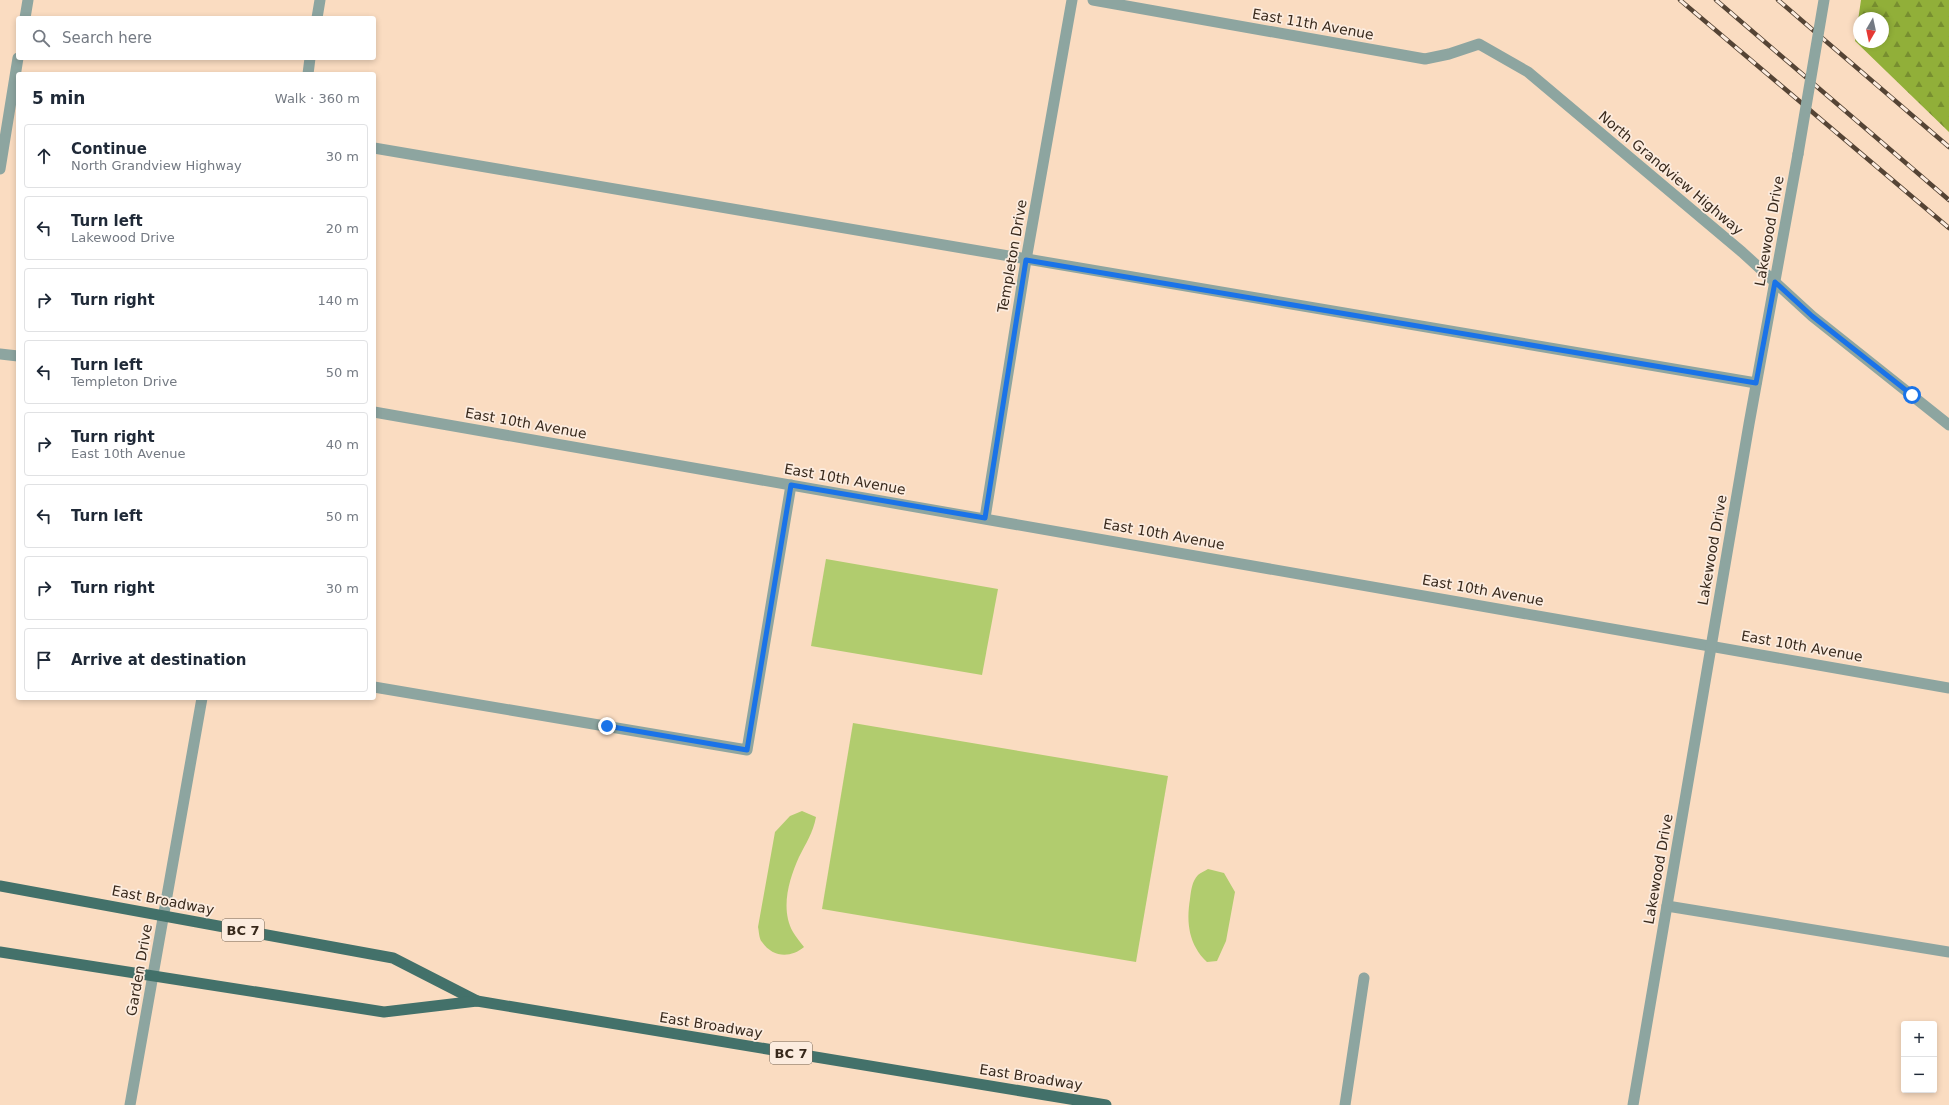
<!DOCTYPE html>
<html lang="en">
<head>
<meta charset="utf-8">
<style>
  body { margin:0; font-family:"DejaVu Sans",sans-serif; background:#f6f6f7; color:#1f2937 }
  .controls { position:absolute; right:12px; bottom:12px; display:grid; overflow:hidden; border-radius:4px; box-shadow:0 2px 6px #0003 }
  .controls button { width:36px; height:36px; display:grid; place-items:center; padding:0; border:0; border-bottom:1px solid #e0e1e3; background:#fff; color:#1f2937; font:20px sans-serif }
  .compass { position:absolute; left:1853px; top:12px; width:36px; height:36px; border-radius:50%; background:#fff; box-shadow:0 2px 6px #0003; rotate:189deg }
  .stop { position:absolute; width:12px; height:12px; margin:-9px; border:3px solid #1a73e8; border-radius:50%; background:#fff }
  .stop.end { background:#1a73e8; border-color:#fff; box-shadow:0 1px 4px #0008 }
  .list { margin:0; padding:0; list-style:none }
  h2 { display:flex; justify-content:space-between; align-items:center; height:52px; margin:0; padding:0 16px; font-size:17px }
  h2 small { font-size:13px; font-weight:400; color:#747a83 }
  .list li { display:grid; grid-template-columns:26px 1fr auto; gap:12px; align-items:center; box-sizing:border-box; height:64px; margin:0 8px 8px; padding:0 8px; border:1px solid #e0e1e3; border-radius:4px }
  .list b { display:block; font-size:15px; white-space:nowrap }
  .list p { margin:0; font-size:13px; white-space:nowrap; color:#747a83 }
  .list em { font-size:13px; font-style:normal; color:#747a83 }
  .icon { flex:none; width:22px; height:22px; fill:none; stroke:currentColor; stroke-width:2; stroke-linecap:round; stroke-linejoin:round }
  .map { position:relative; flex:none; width:1949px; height:1105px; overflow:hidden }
  .search { position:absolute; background:#fff; box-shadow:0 2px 6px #0003; left:16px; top:16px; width:360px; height:44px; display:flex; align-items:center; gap:10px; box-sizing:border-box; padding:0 14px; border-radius:4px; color:#747a83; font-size:15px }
  .panel { position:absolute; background:#fff; box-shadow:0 2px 6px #0003; left:16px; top:72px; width:360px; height:628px; border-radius:4px }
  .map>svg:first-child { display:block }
</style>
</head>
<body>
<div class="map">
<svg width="1949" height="1105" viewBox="0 0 1949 1105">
  <defs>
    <pattern id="forest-firs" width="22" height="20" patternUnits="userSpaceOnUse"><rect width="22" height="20" fill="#91af39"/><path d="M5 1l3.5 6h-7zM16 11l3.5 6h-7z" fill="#778e2f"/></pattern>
  </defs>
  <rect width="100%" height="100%" fill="#fadcc1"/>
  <path fill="url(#forest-firs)" fill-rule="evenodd" d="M 1861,0 L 1949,0 L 1949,132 L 1855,41 ZM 1859,18 L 1883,18 L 1883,42 L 1859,42 Z"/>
  <g fill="#b1cc6e">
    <path d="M 826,559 L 998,589 L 982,675 L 811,646 Z"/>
    <path d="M 853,723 L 1168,776 L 1136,962 L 822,909 Z"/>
    <path d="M 802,811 L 816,817 C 813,833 806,843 799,857 C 789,879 780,909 793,932 C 796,937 800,942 804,947 C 791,958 773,958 762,942 C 759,939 759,931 758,927 L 775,832 L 790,816 Z"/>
    <path d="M 1208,869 L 1224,873 L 1235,892 L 1226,941 L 1217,961 L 1207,962 C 1189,945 1186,923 1190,899 C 1191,891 1192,881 1198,875 C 1200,873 1205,871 1208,869 Z"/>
  </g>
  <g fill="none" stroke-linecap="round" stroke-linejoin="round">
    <g stroke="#8da5a0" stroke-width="11">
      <path d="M 25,18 L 28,0"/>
      <path d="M 374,148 L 1756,383"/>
      <path d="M 0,169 L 18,58"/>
      <path d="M 374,687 L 747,750 L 791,485"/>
      <path d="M 1667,906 L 1949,952"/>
      <path d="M 1345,1105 L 1364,978"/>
    </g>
    <g stroke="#8da5a0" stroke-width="11">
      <path d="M 1093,0 L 1425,59 L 1449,54 L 1479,44 L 1528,72 L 1742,252 L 1812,316 L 1949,425"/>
      <path d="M 317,18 L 320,0"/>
      <path d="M 308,74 L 310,58"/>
      <path d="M 0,354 L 18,356"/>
      <path d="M 374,412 L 1949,688"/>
      <path d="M 985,518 L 1026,260 L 1072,0"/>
      <path d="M 130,1105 L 202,698"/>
      <path d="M 1633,1105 L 1749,424 L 1798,154"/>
    </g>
    <g stroke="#43716a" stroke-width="11">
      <path d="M 0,886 L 393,958 L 477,1001"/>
      <path d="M 0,952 L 384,1012 L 477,1001 L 1106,1105"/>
    </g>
    <g stroke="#554435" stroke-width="4.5">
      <g id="rail">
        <path d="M 1680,0 L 1949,228"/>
        <path d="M 1716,0 L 1949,200"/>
        <path d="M 1778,0 L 1949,147"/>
      </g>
    </g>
    <use href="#rail" stroke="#fcecdf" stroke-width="3" stroke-dasharray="9" stroke-linecap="butt"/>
    <path stroke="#8da5a0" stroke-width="11" d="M 1798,154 L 1824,0"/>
  </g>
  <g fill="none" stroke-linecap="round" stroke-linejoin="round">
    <path stroke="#1a73e8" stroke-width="5" d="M 607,726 L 747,750 L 791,485 L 985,518 L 1026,260 L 1756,383 L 1775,282 L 1812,316 L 1912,395"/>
  </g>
  <g text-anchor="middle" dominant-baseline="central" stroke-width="3.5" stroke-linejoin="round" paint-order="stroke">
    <g fill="#fcecdf" stroke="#736456" stroke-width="1">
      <rect x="222" y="919" width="42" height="22" rx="3"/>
      <rect x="770" y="1042" width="42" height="22" rx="3"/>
    </g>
    <g font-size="13" font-weight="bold" fill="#38291c">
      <text x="243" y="930">BC 7</text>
      <text x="791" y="1053">BC 7</text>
    </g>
    <g font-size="14" fill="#38291c" stroke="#fcecdf">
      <text transform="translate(1313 24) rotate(10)">East 11th Avenue</text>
      <text transform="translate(1671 173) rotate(40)">North Grandview Highway</text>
      <text transform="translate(1769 231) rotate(-80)">Lakewood Drive</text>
      <text transform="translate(1012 256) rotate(-80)">Templeton Drive</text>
      <text transform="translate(526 423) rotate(10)">East 10th Avenue</text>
      <text transform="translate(845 479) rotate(10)">East 10th Avenue</text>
      <text transform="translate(1164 534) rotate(10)">East 10th Avenue</text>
      <text transform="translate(1712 550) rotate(-80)">Lakewood Drive</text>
      <text transform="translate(1483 590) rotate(10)">East 10th Avenue</text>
      <text transform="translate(1802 646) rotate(10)">East 10th Avenue</text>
      <text transform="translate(1658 869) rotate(-80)">Lakewood Drive</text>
      <text transform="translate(163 900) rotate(11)">East Broadway</text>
      <text transform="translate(139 970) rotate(-80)">Garden Drive</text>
      <text transform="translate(711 1025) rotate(9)">East Broadway</text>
      <text transform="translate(1031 1077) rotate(9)">East Broadway</text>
    </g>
  </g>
</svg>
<div class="controls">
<button>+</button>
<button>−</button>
</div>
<svg class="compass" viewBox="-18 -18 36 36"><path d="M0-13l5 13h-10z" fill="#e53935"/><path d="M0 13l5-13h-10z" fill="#747a83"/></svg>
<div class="stop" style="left:1912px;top:395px"></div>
<div class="stop end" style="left:607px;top:726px"></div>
<div class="search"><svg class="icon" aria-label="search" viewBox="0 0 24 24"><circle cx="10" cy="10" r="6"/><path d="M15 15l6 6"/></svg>Search here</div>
<section class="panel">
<h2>5 min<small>Walk · 360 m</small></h2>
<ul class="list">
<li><svg class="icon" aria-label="ahead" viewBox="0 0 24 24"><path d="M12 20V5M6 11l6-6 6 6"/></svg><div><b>Continue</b><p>North Grandview Highway</p></div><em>30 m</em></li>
<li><svg class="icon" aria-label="left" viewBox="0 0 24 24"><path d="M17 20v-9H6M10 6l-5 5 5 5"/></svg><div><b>Turn left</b><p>Lakewood Drive</p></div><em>20 m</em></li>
<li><svg class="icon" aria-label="right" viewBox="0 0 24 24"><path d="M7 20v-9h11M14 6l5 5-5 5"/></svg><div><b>Turn right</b></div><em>140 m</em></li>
<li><svg class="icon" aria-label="left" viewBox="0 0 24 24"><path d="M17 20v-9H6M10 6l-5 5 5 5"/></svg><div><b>Turn left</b><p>Templeton Drive</p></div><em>50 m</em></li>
<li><svg class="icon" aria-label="right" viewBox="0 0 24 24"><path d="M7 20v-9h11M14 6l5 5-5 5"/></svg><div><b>Turn right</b><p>East 10th Avenue</p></div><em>40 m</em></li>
<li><svg class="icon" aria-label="left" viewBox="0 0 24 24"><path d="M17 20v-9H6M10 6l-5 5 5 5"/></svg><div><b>Turn left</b></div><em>50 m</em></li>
<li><svg class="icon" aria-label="right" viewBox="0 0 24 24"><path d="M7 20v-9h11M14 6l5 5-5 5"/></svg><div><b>Turn right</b></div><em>30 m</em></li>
<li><svg class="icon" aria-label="arrive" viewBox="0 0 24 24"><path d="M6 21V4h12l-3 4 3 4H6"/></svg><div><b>Arrive at destination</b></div></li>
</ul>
</section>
</div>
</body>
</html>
